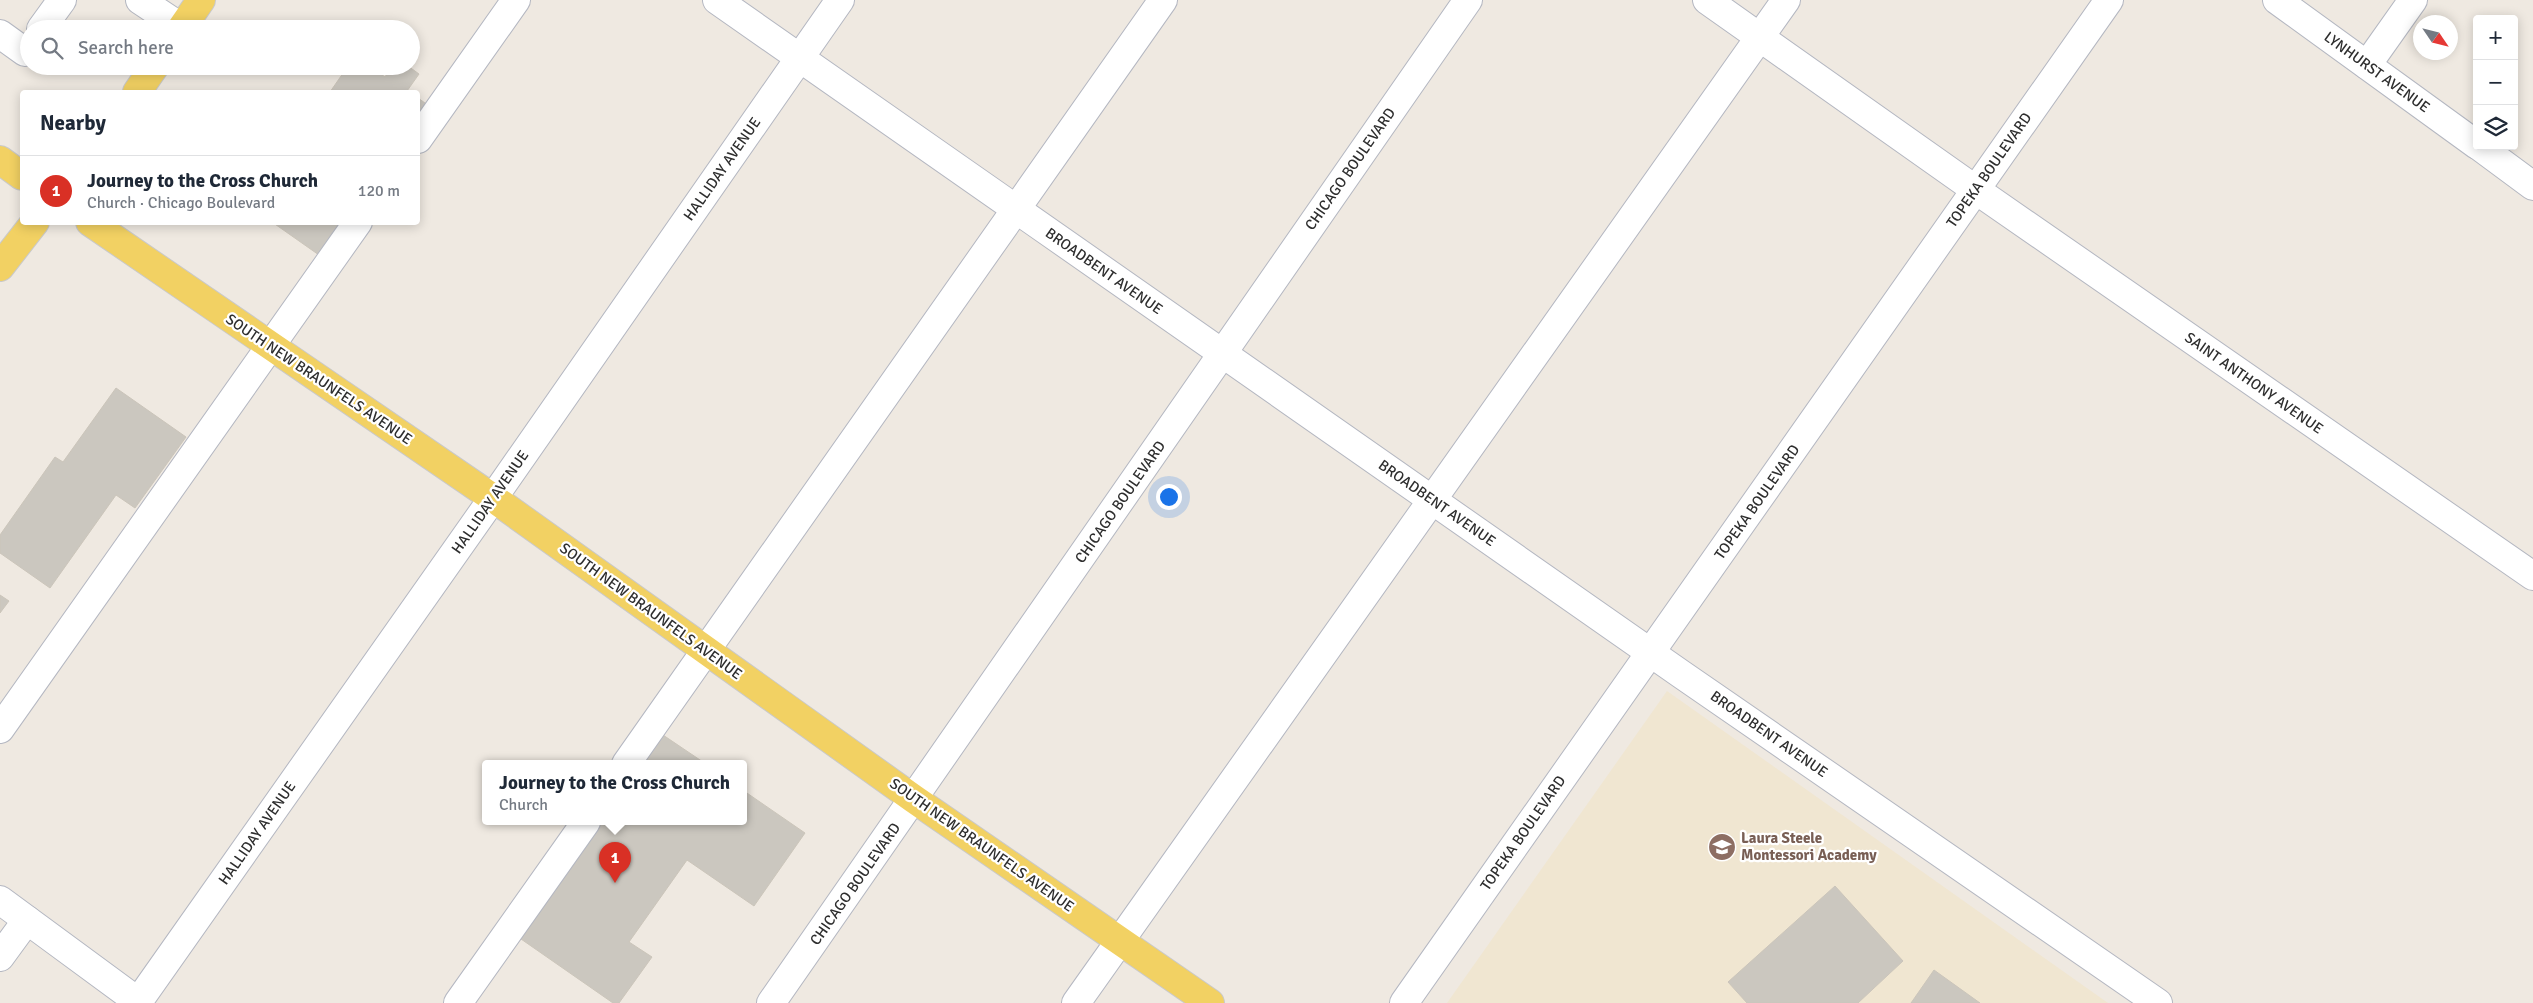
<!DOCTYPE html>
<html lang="en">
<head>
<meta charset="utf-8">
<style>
  body { margin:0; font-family:Signika,sans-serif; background:#f2f2f3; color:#1f2937 }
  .controls { position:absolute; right:15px; top:15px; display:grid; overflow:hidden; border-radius:5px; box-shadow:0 2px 12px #0003 }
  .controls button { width:45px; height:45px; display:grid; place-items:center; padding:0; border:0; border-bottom:1px solid #e0e1e3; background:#fff; color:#1f2937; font:25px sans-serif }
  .compass { position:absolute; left:2413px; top:15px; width:45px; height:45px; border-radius:50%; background:#fff; box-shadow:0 2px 12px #0003; rotate:125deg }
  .you { position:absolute; left:1168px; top:496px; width:18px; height:18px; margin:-12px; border:4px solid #fff; border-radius:50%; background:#1a73e8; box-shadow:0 0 0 8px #1a73e833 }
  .badge { display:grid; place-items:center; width:32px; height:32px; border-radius:50%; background:#d93025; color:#fff; font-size:16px; font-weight:700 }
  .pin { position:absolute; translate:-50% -41px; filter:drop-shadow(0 1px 2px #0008) }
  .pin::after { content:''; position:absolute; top:26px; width:18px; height:15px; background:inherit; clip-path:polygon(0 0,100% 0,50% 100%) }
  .popup { position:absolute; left:482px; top:760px; width:265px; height:65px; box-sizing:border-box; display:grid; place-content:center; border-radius:5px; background:#fff; filter:drop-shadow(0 1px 4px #0005); font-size:16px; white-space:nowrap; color:#747a83 }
  .popup b { font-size:19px; color:#1f2937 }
  .popup::after { content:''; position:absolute; left:50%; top:100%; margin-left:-10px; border:10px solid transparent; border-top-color:#fff }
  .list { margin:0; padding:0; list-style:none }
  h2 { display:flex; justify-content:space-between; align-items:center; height:65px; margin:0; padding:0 20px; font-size:21px }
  h2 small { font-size:16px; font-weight:400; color:#747a83 }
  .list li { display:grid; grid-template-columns:32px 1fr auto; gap:15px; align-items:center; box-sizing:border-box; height:70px; padding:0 20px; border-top:1px solid #e0e1e3 }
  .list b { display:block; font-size:19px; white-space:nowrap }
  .list p { margin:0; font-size:16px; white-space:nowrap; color:#747a83 }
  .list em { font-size:16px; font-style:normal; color:#747a83 }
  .icon { flex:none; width:28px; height:28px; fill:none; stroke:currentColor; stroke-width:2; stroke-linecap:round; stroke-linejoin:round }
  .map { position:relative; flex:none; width:2533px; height:1003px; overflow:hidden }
  .search { position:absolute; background:#fff; box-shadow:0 2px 12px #0003; left:20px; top:20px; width:400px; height:55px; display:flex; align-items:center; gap:12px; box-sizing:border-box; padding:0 18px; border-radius:28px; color:#747a83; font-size:19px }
  .panel { position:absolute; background:#fff; box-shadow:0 2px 12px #0003; left:20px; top:90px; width:400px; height:135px; border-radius:5px }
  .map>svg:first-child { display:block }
</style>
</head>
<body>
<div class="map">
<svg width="2533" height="1003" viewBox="0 0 2533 1003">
  <rect width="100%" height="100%" fill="#efe9e1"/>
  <path fill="#f0e6d1" d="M 1667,691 L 2108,1003 L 1447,1003 Z"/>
  <g fill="#cbc7bf" stroke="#cbc5ba">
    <path d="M 348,66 L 370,66 L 385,77 L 392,66 L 408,66 L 419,74 L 407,91 L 410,92 L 330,92 Z"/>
    <path d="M 418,98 L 425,103 L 418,114 Z"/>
    <path d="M 272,222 L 341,222 L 319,255 Z"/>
    <path d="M 116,388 L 186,437 L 135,508 L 116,495 L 50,588 L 0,553 L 0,535 L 55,457 L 63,462 Z"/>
    <path d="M 0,595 L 9,601 L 0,613 Z"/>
    <path d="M 663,735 L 706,764 L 642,764 Z"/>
    <path d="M 744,791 L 805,833 L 754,906 L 687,860 L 629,942 L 652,957 L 619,1003 L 613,1003 L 521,939 L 603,822 L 744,822 Z"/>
    <path d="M 1835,886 L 1903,961 L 1858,1003 L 1747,1003 L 1728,982 Z"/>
    <path d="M 1934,970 L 1980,1003 L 1911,1003 Z"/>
  </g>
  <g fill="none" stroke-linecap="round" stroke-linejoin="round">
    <g stroke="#b4b7c1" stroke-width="30">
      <g id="minor">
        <path d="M 140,0 L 182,28"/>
        <path d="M 717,0 L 1681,674 L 2158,1003"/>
        <path d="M 1707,0 L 1976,190 L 2533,576"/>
        <path d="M 2277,0 L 2477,145"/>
        <path d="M 41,29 L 62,0"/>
        <path d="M 0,34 L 25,52 L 29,47"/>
        <path d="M 2367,65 L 2413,0"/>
        <path d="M 418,139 L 516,0"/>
        <path d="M 2479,146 L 2533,186"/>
        <path d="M 0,729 L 358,222"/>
        <path d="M 626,764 L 1163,0"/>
        <path d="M 0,900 L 140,1003"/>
        <path d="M 0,957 L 27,920"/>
        <path d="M 138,1002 L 493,498 L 840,0"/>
        <path d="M 458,1003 L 586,822"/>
        <path d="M 771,1003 L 1468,0"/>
        <path d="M 1076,1003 L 1786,0"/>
        <path d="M 1404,1003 L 2109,0"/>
      </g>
    </g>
    <g stroke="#c9c9c9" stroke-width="30">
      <g id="major">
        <path d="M 181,29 L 201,0"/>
        <path d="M 137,92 L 155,66"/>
        <path d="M 0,160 L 22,176"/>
        <path d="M 90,222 L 493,498 L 914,799 L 1210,1003"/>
        <path d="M 0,267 L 35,222"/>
      </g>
    </g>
    <use href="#minor" stroke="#fff" stroke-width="28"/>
    <use href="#major" stroke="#f2d163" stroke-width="28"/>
  </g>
  <defs>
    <g id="school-disc" transform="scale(1.4375)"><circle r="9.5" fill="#8d6e63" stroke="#fff"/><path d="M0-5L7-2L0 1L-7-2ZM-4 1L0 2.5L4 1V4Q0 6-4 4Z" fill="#fff"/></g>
  </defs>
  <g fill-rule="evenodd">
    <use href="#school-disc" x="1722" y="847"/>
  </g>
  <g text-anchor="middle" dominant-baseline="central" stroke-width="4.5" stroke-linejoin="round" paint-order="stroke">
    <g font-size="15" fill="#2e2e2e" stroke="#fff">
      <text transform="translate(2377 72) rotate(36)">LYNHURST AVENUE</text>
      <text transform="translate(722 169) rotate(-55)">HALLIDAY AVENUE</text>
      <text transform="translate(1350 169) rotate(-55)">CHICAGO BOULEVARD</text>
      <text transform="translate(1989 170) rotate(-55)">TOPEKA BOULEVARD</text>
      <text transform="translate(1104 271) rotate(35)">BROADBENT AVENUE</text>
      <text transform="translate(319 379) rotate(34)">SOUTH NEW BRAUNFELS AVENUE</text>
      <text transform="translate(2254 383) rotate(35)">SAINT ANTHONY AVENUE</text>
      <text transform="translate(490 502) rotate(-55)">HALLIDAY AVENUE</text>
      <text transform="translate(1120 502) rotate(-55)">CHICAGO BOULEVARD</text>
      <text transform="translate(1757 502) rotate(-55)">TOPEKA BOULEVARD</text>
      <text transform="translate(1437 503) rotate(35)">BROADBENT AVENUE</text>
      <text transform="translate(651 611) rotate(36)">SOUTH NEW BRAUNFELS AVENUE</text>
      <text transform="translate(1769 734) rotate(35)">BROADBENT AVENUE</text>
      <text transform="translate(257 833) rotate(-55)">HALLIDAY AVENUE</text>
      <text transform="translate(1523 833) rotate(-55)">TOPEKA BOULEVARD</text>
      <text transform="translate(982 845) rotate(35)">SOUTH NEW BRAUNFELS AVENUE</text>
      <text transform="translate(855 884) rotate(-55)">CHICAGO BOULEVARD</text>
    </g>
    <g font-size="15" font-weight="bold" fill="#785e54" stroke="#fff" text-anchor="start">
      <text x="1741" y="838">Laura Steele<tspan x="1741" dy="17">Montessori Academy</tspan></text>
    </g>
  </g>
</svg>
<div class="controls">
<button>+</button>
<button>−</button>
<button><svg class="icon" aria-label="layers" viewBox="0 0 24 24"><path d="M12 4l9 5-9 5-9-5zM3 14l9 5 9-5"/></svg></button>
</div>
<svg class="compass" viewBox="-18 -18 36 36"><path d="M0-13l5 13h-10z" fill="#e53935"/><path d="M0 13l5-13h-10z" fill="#747a83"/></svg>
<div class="you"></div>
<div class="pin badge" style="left:615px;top:883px">1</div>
<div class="popup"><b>Journey to the Cross Church</b>Church</div>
<div class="search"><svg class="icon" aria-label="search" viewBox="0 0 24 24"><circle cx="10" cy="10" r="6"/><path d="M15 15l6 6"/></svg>Search here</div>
<section class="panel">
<h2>Nearby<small></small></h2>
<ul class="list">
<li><span class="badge">1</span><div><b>Journey to the Cross Church</b><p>Church · Chicago Boulevard</p></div><em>120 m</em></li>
</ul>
</section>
</div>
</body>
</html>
